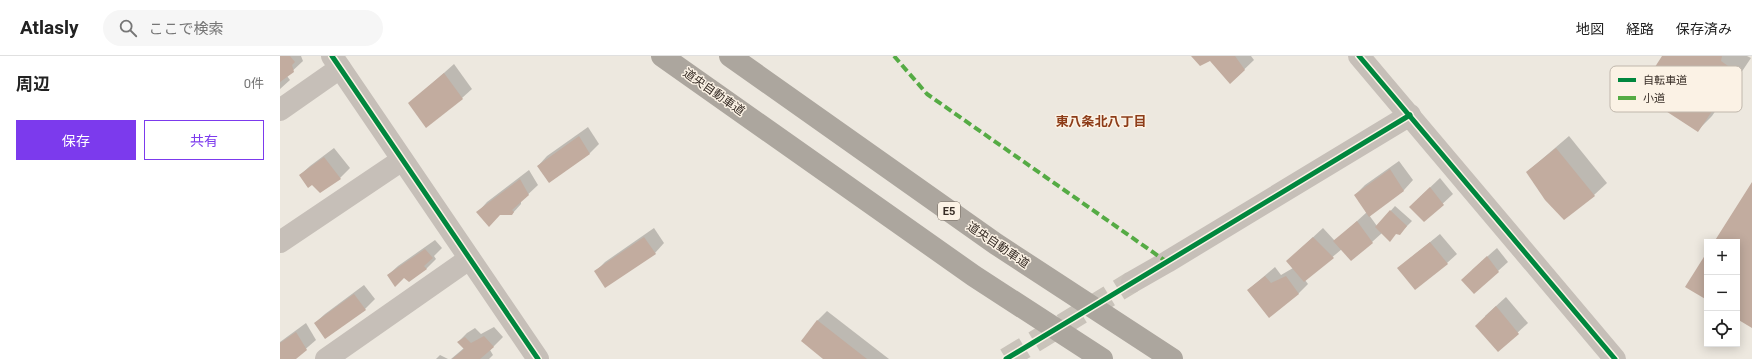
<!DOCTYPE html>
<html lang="ja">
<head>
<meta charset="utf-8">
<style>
  body { margin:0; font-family:Roboto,"Noto Sans JP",sans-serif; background:#f6f6f6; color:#222 }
  .controls { position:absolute; right:12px; bottom:12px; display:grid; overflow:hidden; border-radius:0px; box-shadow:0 2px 10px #0003 }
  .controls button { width:36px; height:36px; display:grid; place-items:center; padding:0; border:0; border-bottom:1px solid #e0e0e0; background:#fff; color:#222; font:20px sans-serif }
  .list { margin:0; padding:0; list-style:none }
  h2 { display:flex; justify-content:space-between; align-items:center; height:52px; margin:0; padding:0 16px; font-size:17px }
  h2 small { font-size:13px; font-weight:400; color:#767676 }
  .actions { display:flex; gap:8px; padding:12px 16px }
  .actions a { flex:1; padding:9px 0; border:1px solid #7c3aed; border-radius:0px; text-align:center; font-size:14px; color:#7c3aed }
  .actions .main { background:#7c3aed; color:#fff }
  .icon { flex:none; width:22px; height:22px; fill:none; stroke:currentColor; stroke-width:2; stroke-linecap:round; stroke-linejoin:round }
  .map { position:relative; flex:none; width:1472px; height:303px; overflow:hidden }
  header { display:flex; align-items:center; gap:24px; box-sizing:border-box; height:56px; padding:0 20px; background:#fff; border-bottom:1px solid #e0e0e0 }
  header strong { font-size:19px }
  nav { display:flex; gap:22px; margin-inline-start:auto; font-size:14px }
  .search { width:280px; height:36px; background:#f6f6f6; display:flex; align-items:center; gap:10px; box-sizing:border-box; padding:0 14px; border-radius:22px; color:#767676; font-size:15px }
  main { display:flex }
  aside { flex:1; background:#fff }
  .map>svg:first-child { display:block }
</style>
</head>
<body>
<header>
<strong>Atlasly</strong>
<div class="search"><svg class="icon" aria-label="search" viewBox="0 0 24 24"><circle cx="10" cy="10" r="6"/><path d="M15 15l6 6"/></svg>ここで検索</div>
<nav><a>地図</a><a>経路</a><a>保存済み</a></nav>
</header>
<main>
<aside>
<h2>周辺<small>0件</small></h2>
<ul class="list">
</ul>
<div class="actions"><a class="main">保存</a><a>共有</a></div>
</aside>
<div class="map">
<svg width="1472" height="303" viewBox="0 0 1472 303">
  <rect width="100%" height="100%" fill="#ede8df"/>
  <g fill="#0003">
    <path d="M 0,0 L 21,0 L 23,5 L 7,20 L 10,24 L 0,33 Z"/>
    <path d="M 913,0 L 971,0 L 974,4 L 950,27 L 930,3 Z"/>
    <path d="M 1383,0 L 1467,0 L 1471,2 L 1432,60 L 1418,74 L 1360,24 L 1374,10 L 1377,10 Z"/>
    <path d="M 174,8 L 192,33 L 182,42 L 130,47 Z"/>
    <path d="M 308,71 L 319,88 L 310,97 L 269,126 L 258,110 L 267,100 Z"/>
    <path d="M 1289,80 L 1327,127 L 1314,139 L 1284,162 L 1247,116 Z"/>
    <path d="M 54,92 L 70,112 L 60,122 L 40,136 L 32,127 L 20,119 L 30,110 Z"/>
    <path d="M 1119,105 L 1133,124 L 1124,134 L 1089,159 L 1097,170 L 1115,150 L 1132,165 L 1125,172 L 1102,177 L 1092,186 L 1062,193 L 1025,224 L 1028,228 L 1018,238 L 968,234 L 995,211 L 1001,219 L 1013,212 L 1017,196 L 1043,172 L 1055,185 L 1087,156 L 1075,139 L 1085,129 Z"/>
    <path d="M 249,114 L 258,129 L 241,145 L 241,148 L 232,158 L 198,156 L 207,146 Z"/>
    <path d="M 1160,122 L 1173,138 L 1144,165 L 1140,141 Z"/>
    <path d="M 374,172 L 384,187 L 375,197 L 316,215 L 325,206 Z"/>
    <path d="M 1160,178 L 1177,198 L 1167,207 L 1118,212 Z"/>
    <path d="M 155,184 L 162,192 L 154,200 L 156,203 L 146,213 L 124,221 L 108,219 L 118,210 Z"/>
    <path d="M 1217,192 L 1228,206 L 1218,215 L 1192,214 Z"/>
    <path d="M 84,229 L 95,243 L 85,253 L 35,267 L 45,258 Z"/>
    <path d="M 1226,241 L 1248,267 L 1218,295 L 1205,260 Z"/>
    <path d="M 547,255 L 609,303 L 545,303 L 537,265 Z"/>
    <path d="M 26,267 L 36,284 L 14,303 L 0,303 L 0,286 Z"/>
    <path d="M 214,271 L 223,281 L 210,294 L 213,299 L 209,303 L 171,303 L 184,292 L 178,286 L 187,277 L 195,272 L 201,278 Z"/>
    <path d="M 160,299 L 168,303 L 156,303 Z"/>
  </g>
  <g fill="#c2ac9f">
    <path d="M 0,0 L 10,0 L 15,6 L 12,9 L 14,16 L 0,26 Z"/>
    <path d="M 911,0 L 955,0 L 965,14 L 950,28 L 930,5 L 920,10 Z"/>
    <path d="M 1382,0 L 1442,0 L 1441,5 L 1458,17 L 1418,76 L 1352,33 L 1360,24 L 1366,25 Z"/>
    <path d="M 164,17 L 183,43 L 146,72 L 128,47 Z"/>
    <path d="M 299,80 L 310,98 L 269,127 L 257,110 Z"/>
    <path d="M 1276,92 L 1315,140 L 1284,164 L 1265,144 L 1246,116 Z"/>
    <path d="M 44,101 L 61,123 L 40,137 L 32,129 L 28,132 L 19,119 Z"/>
    <path d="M 1110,113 L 1124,135 L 1089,161 L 1074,139 Z"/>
    <path d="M 240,123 L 249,139 L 232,154 L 234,156 L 232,159 L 220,159 L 209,171 L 196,156 Z"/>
    <path d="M 1472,126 L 1472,272 L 1457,263 L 1457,186 L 1434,186 Z"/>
    <path d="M 1150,131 L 1164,149 L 1144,166 L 1129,151 Z"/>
    <path d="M 1110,154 L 1127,170 L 1120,179 L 1116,178 L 1110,186 L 1095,171 Z"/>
    <path d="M 1077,165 L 1093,187 L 1071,205 L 1053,185 Z"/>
    <path d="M 364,181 L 376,198 L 325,232 L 314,215 Z"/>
    <path d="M 1033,181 L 1054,202 L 1024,226 L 1006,205 Z"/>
    <path d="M 1150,186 L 1168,208 L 1135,234 L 1117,212 Z"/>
    <path d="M 145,193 L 153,202 L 144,210 L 147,213 L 129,226 L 124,222 L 115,231 L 107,219 Z"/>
    <path d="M 1427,196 L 1427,244 L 1405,231 Z"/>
    <path d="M 1207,200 L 1219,216 L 1194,238 L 1181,224 Z"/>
    <path d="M 985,220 L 991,227 L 1006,220 L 1019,238 L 989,262 L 967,234 Z"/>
    <path d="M 74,238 L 86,254 L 45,283 L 34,267 Z"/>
    <path d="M 1216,250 L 1239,278 L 1218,296 L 1195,270 Z"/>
    <path d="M 537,264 L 587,303 L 543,303 L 521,285 Z"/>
    <path d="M 16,276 L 27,294 L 16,303 L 0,303 L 0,287 Z"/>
    <path d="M 204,280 L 214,291 L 200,303 L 172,303 L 184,293 L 177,286 L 185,281 L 191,287 Z"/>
  </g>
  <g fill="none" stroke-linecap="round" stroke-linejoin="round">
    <path stroke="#c9c3ba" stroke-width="22" stroke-dasharray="22 11" stroke-linecap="butt" d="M 726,303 L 852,226"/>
    <g stroke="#c6bfb8" stroke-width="22">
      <path d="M 52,0 L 258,303"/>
      <path d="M 1079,0 L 1335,303"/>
      <path d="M 0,54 L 60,12"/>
      <path d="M 0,186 L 122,104"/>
      <path d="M 852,226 L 887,206 L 1130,59"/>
      <path d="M 46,303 L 189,203"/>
    </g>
    <g stroke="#aca69e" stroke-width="22">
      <path d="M 382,0 L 694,220 L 822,303"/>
      <path d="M 450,0 L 716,188 L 892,303"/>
    </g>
    <path stroke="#55ab44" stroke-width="4" stroke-dasharray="8 4" stroke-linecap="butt" d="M 614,0 L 647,38 L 887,206"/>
    <g stroke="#fbf2e5" stroke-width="8">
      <g id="cycleway">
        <path d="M 52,0 L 258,303"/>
        <path d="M 1079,0 L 1335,303"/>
        <path d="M 726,303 L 1130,59"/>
      </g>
    </g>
    <use href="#cycleway" stroke="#00873e" stroke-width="5"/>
  </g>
  <g text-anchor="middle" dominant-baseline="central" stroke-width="3" stroke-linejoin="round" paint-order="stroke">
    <rect fill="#fbf2e5" stroke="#72685f" stroke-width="1" x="658" y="146" width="22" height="18" rx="3"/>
    <g font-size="11" font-weight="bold" fill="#372d26">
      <text x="669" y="155">E5</text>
    </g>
    <g font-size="12" fill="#372d26" stroke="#fbf2e5">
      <text transform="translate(434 36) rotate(35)">道央自動車道</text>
      <text transform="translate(718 189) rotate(34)">道央自動車道</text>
    </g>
    <g font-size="13" font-weight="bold" fill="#8d3c18" stroke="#fbf2e5">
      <text x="821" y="65">東八条北八丁目</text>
    </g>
  </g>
  <rect x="1330" y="10" width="132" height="46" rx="6" fill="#fbf2e5" stroke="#c0b7ac" stroke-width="1"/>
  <rect x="1338" y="22" width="18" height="4" fill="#00873e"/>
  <rect x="1338" y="40" width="18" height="4" fill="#55ab44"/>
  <g font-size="11" fill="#372d26">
    <text x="1363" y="28">自転車道</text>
    <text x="1363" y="46">小道</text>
  </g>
</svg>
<div class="controls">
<button>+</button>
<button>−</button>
<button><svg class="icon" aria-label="locate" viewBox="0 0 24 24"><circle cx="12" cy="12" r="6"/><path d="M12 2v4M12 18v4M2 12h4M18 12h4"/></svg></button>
</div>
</div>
</main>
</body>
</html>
